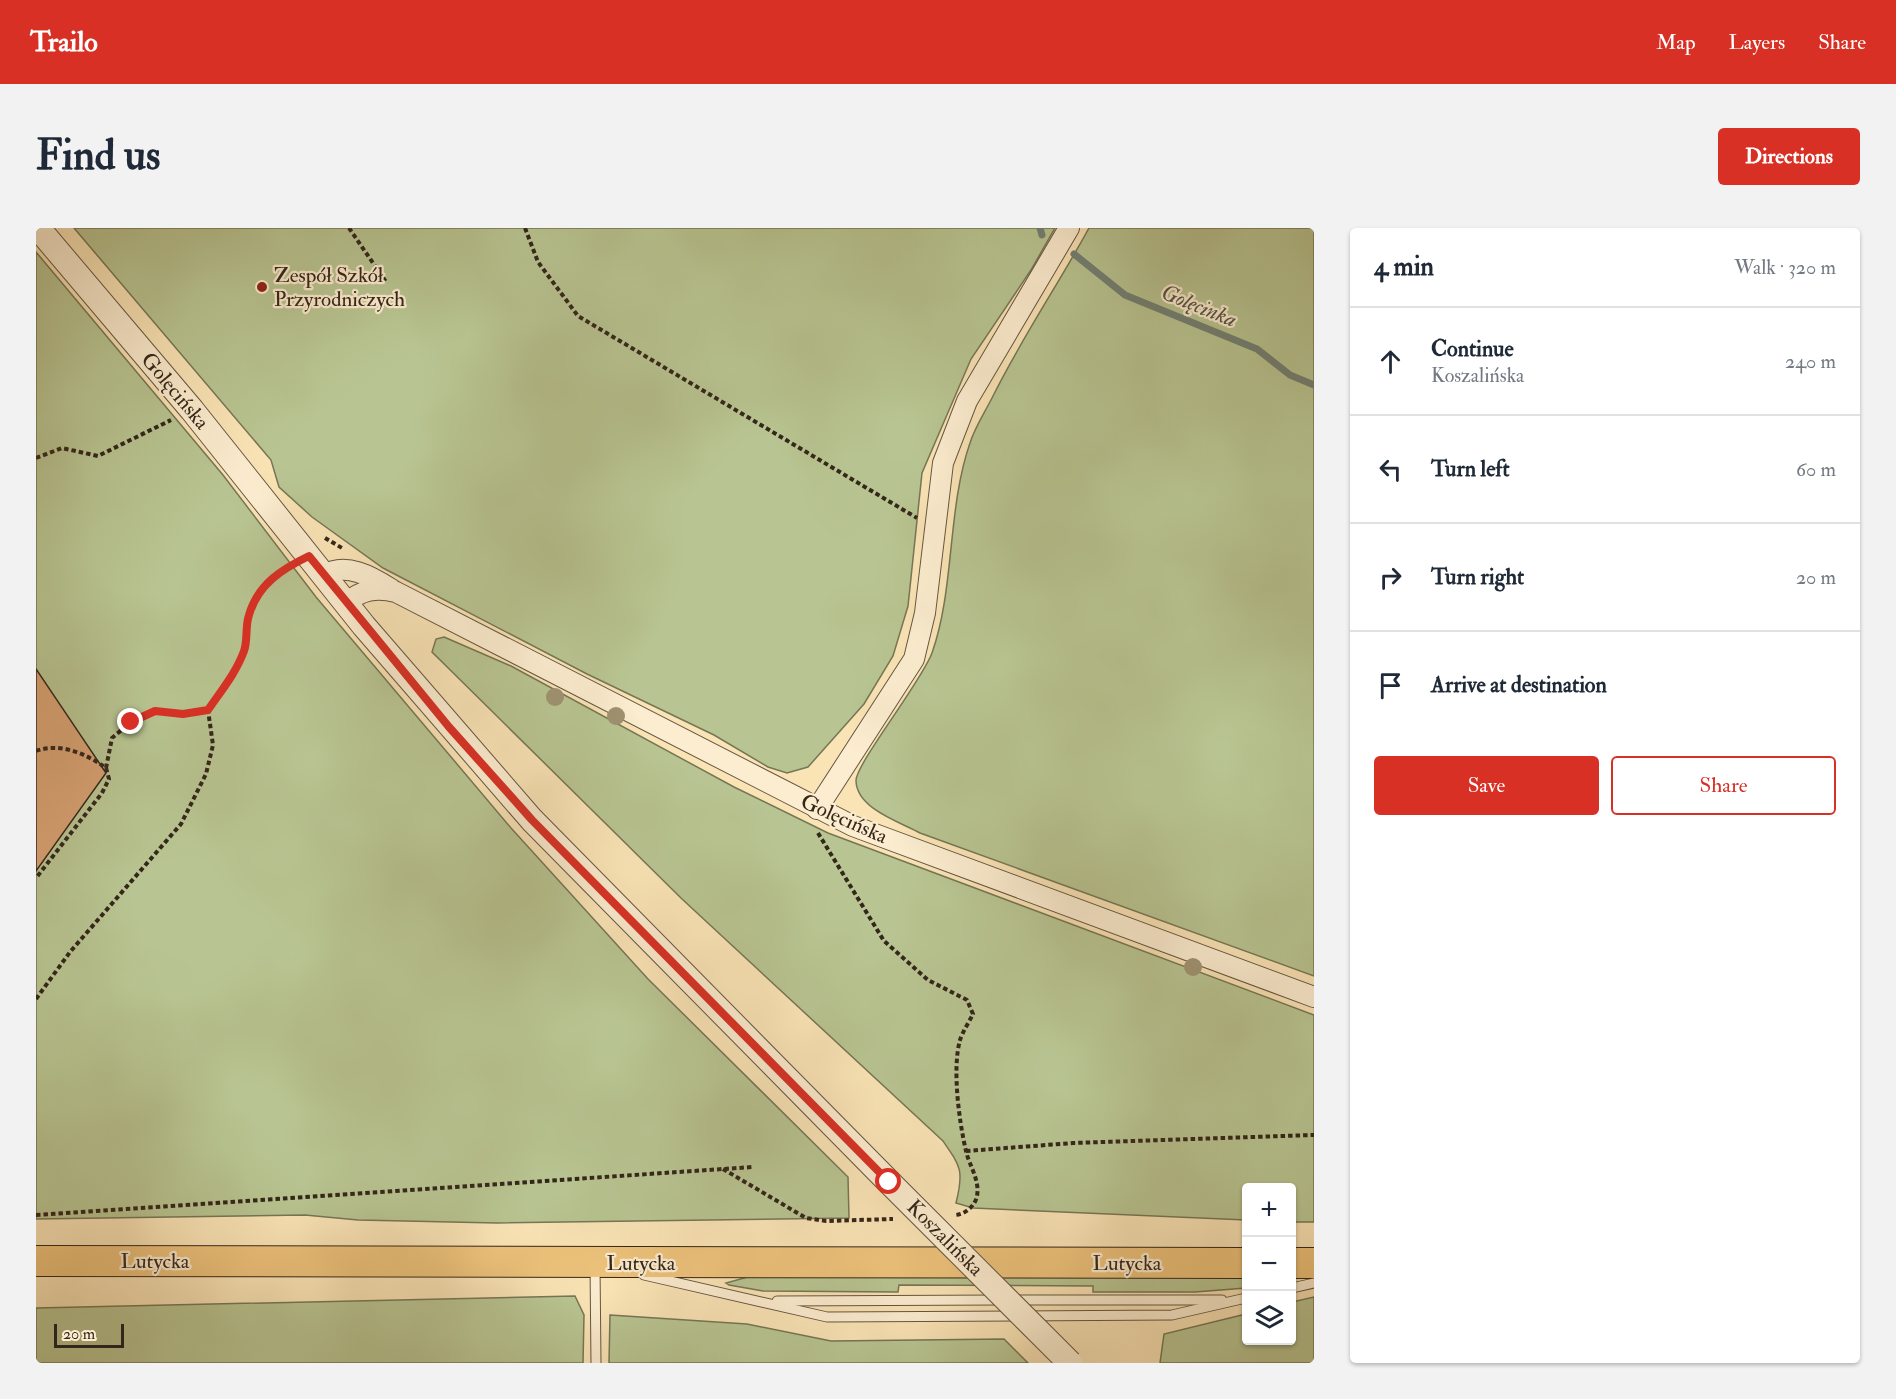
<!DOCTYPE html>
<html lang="en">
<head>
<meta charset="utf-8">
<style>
  body { margin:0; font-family:"IM FELL Double Pica",serif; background:#f2f2f3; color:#1f2937 }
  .controls { position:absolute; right:18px; bottom:18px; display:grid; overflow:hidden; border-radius:6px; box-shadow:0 2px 4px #0004 }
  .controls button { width:54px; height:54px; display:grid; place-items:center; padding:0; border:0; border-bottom:2px solid #e0e1e3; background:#fff; color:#1f2937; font:30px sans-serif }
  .scale { position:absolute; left:18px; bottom:15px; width:70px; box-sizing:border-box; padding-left:6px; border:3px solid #33261a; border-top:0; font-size:16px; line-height:21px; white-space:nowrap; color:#33261a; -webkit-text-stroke:4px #fcedd0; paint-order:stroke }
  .stop { position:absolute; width:18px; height:18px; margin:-14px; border:4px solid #d93025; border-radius:50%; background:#fff }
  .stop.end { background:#d93025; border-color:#fff; box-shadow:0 2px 6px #0008 }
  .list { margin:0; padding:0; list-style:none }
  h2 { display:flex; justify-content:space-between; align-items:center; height:78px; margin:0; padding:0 24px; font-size:26px }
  h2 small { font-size:20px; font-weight:400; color:#747a83 }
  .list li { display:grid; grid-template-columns:39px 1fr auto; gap:18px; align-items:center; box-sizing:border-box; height:108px; padding:0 24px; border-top:2px solid #e0e1e3 }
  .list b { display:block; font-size:22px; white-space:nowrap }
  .list p { margin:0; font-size:20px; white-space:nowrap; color:#747a83 }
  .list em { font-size:20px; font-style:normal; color:#747a83 }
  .actions { display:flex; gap:12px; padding:18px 24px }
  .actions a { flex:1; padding:14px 0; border:2px solid #d93025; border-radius:6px; text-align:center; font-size:21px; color:#d93025 }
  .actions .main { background:#d93025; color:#fff }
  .icon { flex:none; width:33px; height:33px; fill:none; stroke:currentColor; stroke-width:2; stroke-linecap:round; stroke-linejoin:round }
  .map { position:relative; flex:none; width:1278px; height:1135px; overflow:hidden; border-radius:6px }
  header { display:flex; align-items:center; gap:36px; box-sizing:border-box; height:84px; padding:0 30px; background:#d93025; color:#fff }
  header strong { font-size:28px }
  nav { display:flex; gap:33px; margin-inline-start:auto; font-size:21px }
  .intro { display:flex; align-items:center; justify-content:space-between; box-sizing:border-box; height:144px; padding:0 36px }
  h1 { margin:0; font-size:42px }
  .button { padding:15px 27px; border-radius:6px; background:#d93025; color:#fff; font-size:21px; font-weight:700 }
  main { display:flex; gap:36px; padding:0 36px }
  aside { flex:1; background:#fff; border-radius:6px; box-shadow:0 2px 4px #0004 }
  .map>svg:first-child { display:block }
</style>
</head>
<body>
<header>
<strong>Trailo</strong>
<nav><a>Map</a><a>Layers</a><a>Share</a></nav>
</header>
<div class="intro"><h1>Find us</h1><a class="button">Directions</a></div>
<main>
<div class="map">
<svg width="1278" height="1135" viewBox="0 0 1278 1135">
  <rect width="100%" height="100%" fill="#fae4b6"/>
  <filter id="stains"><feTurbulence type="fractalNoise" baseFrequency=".00333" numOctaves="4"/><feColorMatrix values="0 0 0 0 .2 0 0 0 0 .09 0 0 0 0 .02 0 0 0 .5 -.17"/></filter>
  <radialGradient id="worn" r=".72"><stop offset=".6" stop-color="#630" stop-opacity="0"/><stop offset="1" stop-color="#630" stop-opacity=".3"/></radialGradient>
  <g fill="#b8c592" stroke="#767656" stroke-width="1.5">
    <path d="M 38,0 L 1019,0 L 995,42 L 935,131 L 886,245 L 872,378 L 857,428 L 828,476 L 772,539 L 751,545 L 732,539 L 678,507 L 551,446 L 347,340 L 276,289 L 243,259 L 235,232 Z"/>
    <path d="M 1053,0 L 1278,0 L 1278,748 L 884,605 C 864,594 821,581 820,553 C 819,537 886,453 896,425 C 919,360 911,281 934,215 C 939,199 949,184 956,170 C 985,111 1022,57 1053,0 Z"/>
    <path d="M 0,24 L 187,247 L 280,369 L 475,600 L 612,751 L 812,949 L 813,990 L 461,995 L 322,992 L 269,987 L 0,991 Z"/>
    <path d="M 408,409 L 475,438 L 698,559 L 792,605 L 1278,787 L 1278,994 L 1256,994 L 1256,960 L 1210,960 L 1210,992 L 937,980 L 920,975 C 928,943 925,939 907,913 L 646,671 L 396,424 L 400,411 Z"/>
    <path d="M 719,1047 L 1210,1047 L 1210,1060 L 1159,1064 L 1057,1064 L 1057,1058 L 863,1057 L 862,1064 L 727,1063 L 693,1057 L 690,1055 Z"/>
    <path d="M 539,1068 L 548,1087 L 547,1135 L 0,1135 L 0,1080 Z"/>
    <path d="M 1278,1069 L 1278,1135 L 1124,1135 L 1128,1106 L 1210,1086 L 1210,1112 L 1256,1112 L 1256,1074 Z"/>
    <path d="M 574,1087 L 711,1096 L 795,1113 L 968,1111 L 992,1135 L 573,1135 Z"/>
  </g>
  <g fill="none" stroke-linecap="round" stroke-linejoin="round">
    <g stroke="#738175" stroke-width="7">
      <path d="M 1004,0 L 1006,7"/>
      <path d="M 1038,26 L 1089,67 L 1221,121 L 1254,147 L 1278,157"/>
    </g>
  </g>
  <path fill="#d7a172" stroke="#33261a" stroke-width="1.5" d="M 0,441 L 70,545 L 0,643 Z"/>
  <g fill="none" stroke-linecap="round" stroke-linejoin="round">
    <g stroke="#655641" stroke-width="11">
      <g id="service">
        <path d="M 559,1037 L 560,1135"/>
        <path d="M 608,1047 L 791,1089 L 1136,1087 L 1210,1070"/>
        <path d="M 1256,1060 L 1278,1055"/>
        <path d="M 978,1072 L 1186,1072"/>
        <path d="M 741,1073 L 964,1072"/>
      </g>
    </g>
    <g stroke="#655641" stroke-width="22">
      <g id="minor">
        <path d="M 288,347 C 310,334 335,348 355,361"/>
        <path d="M 310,375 C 325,362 340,359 360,364 L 817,598 L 1278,769"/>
        <path d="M 781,581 L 878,431 L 889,385 L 907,235 L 931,173 L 1033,0"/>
      </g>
    </g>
    <g stroke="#655641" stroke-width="26">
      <path id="tertiary" d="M 2,0 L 156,182 L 328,398 L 496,592 L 853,954"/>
    </g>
    <g stroke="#33261a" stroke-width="32">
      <g id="primary">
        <path d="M 0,1033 L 1210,1035"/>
        <path d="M 1256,1035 L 1278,1035"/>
      </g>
    </g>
    <g stroke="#33261a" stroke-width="4" stroke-dasharray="4.5 3" stroke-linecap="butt">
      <path d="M 313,0 L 350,54"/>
      <path d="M 489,0 L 502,34 L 542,88 L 881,290"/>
      <path d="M 0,230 L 26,220 L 62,228 L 135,192"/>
      <path d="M 289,310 L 306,320"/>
      <path d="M 0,523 C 24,514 51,526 70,540 L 73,551 L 66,565 L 0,650"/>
      <path d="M 70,540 L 76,510 L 95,494 L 119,483 L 147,486 L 172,482"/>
      <path d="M 782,605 L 848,713 L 892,752 L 931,772 L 937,786 C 933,794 927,803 924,812 C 916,841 923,893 930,923 C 933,937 944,952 941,968 C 939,978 929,987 918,987"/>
      <path d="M 0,771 L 34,724 L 145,596 L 170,546 L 177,517 L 172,482 C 181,469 195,455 201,440 C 219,399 204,366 251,339"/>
      <path d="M 930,923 L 1037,915 L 1278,907"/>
      <path d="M 687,941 L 770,990 L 790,993 L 857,991"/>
      <path d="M 0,987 L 717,939"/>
    </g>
    <use href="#service" stroke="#fcedd0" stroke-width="9"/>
    <use href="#minor" stroke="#fcedd0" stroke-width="20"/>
    <use href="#tertiary" stroke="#fcedd0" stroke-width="24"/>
    <use href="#primary" stroke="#edc27b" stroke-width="30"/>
    <g stroke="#655641" stroke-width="26" stroke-linecap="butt">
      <path id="tertiary-bridge" d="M 853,954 L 1034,1135"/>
    </g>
    <use href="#tertiary-bridge" stroke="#fcedd0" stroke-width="24"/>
  </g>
  <g fill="#9f9271">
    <circle cx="519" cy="469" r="9"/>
    <circle cx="580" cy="488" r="9"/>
    <circle cx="1157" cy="739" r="9"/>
  </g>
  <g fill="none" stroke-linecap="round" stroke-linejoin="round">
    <path stroke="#d93025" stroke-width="8" d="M 95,494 L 119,483 L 147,486 L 172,482 C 185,463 200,445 208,423 C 212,412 209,398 213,387 C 222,356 246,341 273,328 L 413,499 L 496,592 L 853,954"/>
  </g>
  <circle fill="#8f2418" stroke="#fcedd0" stroke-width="2" cx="226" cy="59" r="6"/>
  <g text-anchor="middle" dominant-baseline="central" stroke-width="4.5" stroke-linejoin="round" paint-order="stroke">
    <g font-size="21" fill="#33261a" stroke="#fcedd0" text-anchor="start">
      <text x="238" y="47">Zespół Szkół<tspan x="238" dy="24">Przyrodniczych</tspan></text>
    </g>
    <g font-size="21" fill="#33261a" stroke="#fcedd0">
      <text transform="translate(139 163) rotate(50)">Golęcińska</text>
      <text transform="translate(808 591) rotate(24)">Golęcińska</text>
      <text transform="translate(909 1010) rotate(45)">Koszalińska</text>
      <text x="119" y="1033">Lutycka</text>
      <text x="605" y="1035">Lutycka</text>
      <text x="1091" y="1035">Lutycka</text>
    </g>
    <g font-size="22" font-style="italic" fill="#535448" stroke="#fcedd0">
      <text transform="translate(1163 78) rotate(22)">Golęcinka</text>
    </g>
  </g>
  <rect width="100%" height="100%" filter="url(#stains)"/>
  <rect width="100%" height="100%" fill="url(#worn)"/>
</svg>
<div class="controls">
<button>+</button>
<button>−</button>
<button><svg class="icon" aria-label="layers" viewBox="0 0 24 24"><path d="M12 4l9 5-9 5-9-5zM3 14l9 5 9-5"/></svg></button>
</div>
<div class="scale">20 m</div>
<div class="stop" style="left:853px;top:954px"></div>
<div class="stop end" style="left:95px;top:494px"></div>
</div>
<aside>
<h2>4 min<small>Walk · 320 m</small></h2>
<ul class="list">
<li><svg class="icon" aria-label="ahead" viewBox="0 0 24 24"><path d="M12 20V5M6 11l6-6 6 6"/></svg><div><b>Continue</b><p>Koszalińska</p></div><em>240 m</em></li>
<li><svg class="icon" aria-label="left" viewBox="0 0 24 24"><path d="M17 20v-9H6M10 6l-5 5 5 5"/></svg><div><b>Turn left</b></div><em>60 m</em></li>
<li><svg class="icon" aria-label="right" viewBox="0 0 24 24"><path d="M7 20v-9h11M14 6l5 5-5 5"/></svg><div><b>Turn right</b></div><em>20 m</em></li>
<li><svg class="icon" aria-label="arrive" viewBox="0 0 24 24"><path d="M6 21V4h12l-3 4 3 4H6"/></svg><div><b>Arrive at destination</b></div></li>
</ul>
<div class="actions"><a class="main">Save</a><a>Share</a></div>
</aside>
</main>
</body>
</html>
